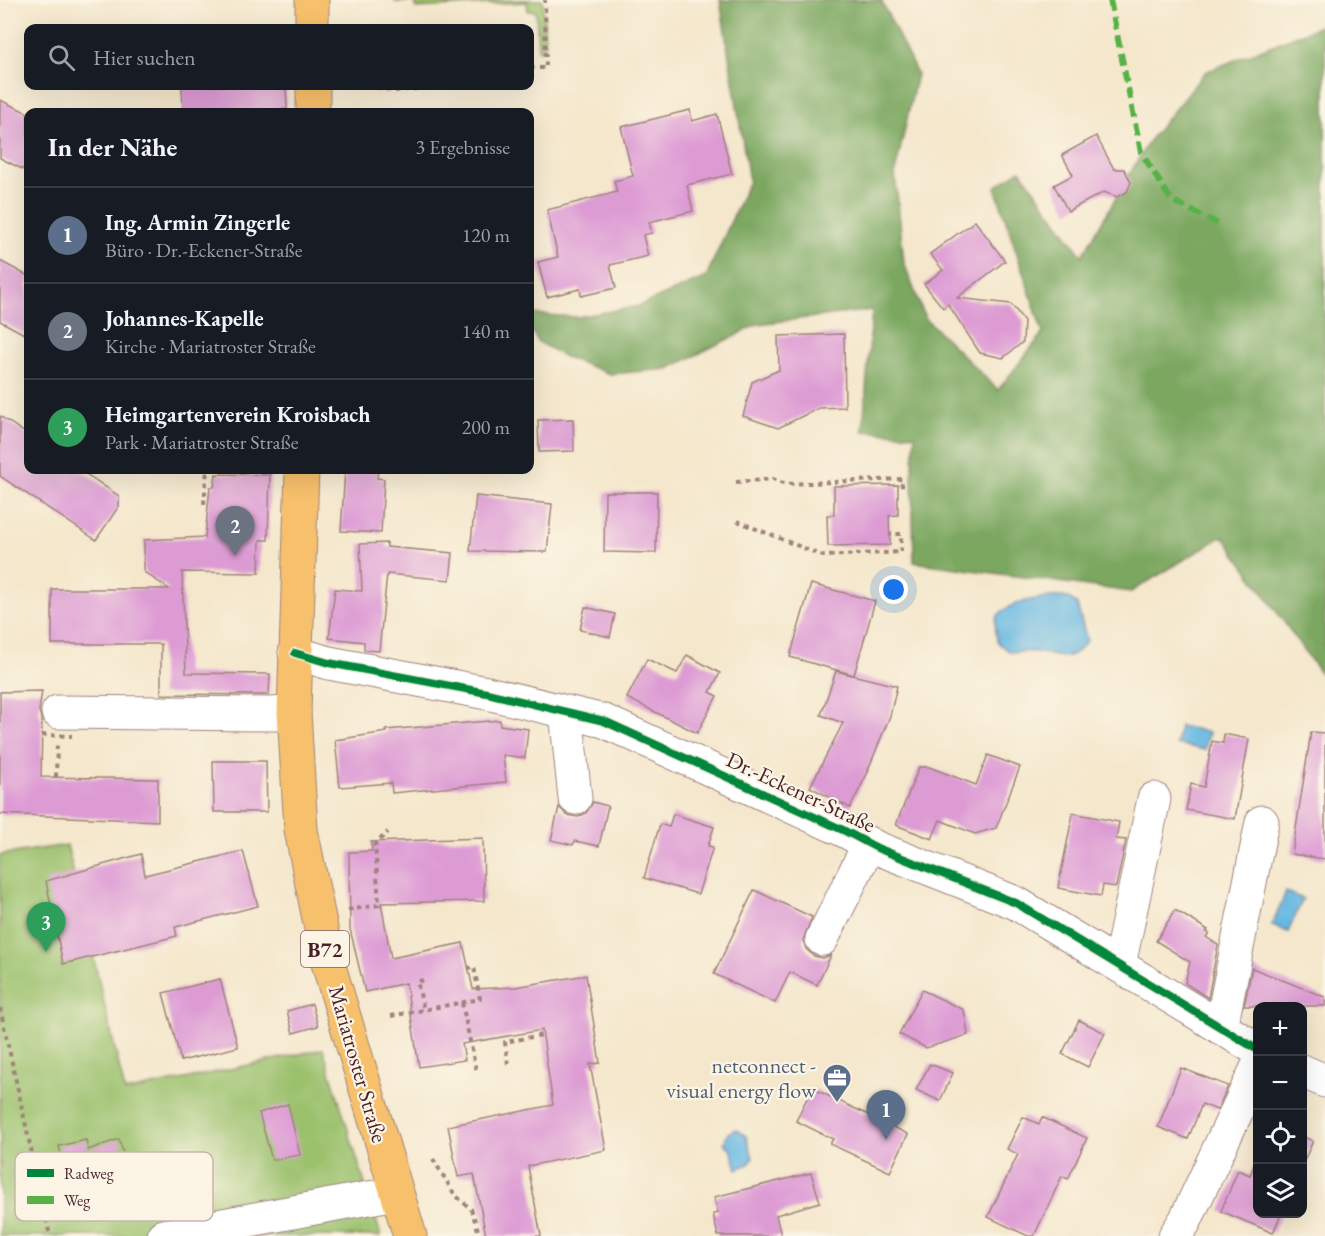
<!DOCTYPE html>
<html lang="de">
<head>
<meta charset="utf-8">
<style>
  body { margin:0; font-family:"EB Garamond",serif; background:#242831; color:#f1f3f6 }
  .controls { position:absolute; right:18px; bottom:18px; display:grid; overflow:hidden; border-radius:12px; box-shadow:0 6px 24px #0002 }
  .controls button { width:54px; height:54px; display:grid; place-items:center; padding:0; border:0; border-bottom:2px solid #363941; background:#171b24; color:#f1f3f6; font:30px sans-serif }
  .you { position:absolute; left:894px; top:590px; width:21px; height:21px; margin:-15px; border:4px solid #fff; border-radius:50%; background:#1a73e8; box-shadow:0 0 0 9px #1a73e833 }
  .badge { display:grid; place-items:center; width:39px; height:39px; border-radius:50%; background:#1a73e8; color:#fff; font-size:20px; font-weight:700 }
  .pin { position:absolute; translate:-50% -50px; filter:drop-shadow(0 2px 3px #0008) }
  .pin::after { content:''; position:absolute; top:32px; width:21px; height:18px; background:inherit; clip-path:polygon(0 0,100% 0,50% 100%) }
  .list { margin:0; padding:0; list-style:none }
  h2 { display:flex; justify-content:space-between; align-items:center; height:78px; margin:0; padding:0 24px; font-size:26px }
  h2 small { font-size:20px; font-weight:400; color:#9ea1a6 }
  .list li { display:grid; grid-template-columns:39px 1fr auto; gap:18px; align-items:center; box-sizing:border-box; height:96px; padding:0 24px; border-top:2px solid #363941 }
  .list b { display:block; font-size:22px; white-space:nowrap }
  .list p { margin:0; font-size:20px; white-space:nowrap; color:#9ea1a6 }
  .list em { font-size:20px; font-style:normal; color:#9ea1a6 }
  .icon { flex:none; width:33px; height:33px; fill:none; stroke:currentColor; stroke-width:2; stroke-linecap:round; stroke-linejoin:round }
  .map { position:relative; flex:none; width:1325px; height:1236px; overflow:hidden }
  .search { position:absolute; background:#171b24; box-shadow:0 6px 24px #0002; left:24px; top:24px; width:510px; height:66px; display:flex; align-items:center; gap:15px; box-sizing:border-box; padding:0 21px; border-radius:12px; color:#9ea1a6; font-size:22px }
  .panel { position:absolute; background:#171b24; box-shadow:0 6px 24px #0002; left:24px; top:108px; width:510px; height:366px; border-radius:12px }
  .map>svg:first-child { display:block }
</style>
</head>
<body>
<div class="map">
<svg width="1325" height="1236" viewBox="0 0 1325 1236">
  <rect width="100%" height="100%" fill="#fcf5e5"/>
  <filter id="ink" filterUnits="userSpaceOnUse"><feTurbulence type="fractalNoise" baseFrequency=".0167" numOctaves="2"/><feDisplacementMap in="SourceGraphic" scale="12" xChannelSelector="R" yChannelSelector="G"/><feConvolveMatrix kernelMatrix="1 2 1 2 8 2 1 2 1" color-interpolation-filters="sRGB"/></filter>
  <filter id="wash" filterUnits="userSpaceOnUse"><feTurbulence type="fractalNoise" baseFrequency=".008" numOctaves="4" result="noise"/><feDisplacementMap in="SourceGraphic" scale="24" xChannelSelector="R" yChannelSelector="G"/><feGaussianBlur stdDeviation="1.35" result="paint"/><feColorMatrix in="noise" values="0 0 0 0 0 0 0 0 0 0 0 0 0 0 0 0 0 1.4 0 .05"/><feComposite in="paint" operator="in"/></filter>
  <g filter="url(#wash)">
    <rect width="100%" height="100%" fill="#f4e7cc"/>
    <g fill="#9bc16d" stroke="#72704c" stroke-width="1.5">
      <path d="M 395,0 L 543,0 L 545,49 L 538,50 L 536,11 L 528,11 L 527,2 L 416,8 L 415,1 L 395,2 Z"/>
      <path d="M 67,845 L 125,1092 L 323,1049 L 381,1236 L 0,1236 L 0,855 Z"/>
    </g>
    <path fill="#7ca760" stroke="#636346" stroke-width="1.5" d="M 720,0 L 881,0 L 917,74 L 895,173 L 904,263 L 925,318 L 998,390 L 1043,333 L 995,187 L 1020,170 L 1082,256 L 1149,141 L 1205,72 L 1325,24 L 1325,680 L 1223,536 L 1131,592 L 914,562 L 912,477 L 915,435 L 863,431 L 872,310 L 758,324 L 668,369 L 610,374 L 563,356 L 537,341 L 530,325 L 530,314 L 577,317 L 639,306 L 706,277 L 749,181 Z"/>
    <g fill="#66b8e2" stroke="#586c86" stroke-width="1.5">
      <path d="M 1052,597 C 1062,597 1071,596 1077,605 L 1087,640 C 1069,666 1059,655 1035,652 C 1027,651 1018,652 1010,652 L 997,642 C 997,634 993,623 997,617 C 1005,603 1037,598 1052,597 Z"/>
      <path d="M 1180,726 L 1209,732 L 1205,750 L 1176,744 Z"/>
      <path d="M 1286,892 L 1303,899 L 1288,932 L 1272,925 Z"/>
      <path d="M 736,1129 L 746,1136 L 753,1157 L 749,1164 L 737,1169 L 731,1149 L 724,1143 L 728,1133 Z"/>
    </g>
    <g id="blocks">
      <g fill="#dd9bd4">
        <path d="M 182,86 L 286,86 L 287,109 L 224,112 L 183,112 Z"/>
        <path d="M 0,100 L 28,113 L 28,172 L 0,158 Z"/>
        <path d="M 690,110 L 692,121 L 717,114 L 732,174 L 687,185 L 693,211 L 649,222 L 652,233 L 643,235 L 648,256 L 610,265 L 616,288 L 581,296 L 580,289 L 547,297 L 538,262 L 558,257 L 547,210 L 617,192 L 614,181 L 633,176 L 621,127 Z"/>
        <path d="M 1096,136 L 1114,169 L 1124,169 L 1131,182 L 1127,192 L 1117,197 L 1104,192 L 1068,211 L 1054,185 L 1073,175 L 1062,155 Z"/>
        <path d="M 975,221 L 1005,261 L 957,298 L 1011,304 L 1024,321 L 1023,342 L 1003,358 L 980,353 L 948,304 L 943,308 L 924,284 L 943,270 L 930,254 Z"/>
        <path d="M 0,261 L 28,276 L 28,336 L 0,321 Z"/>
        <path d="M 844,334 L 845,407 L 819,408 L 778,428 L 743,416 L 752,382 L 779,370 L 778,336 Z"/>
        <path d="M 0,416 L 28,435 L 28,470 L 80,470 L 119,496 L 119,506 L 96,540 L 0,476 Z"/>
        <path d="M 573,419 L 574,451 L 539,452 L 538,420 Z"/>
        <path d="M 345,470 L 378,470 L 377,478 L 384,479 L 381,533 L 341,531 Z"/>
        <path d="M 216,474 L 270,475 L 268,540 L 260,540 L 259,573 L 182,572 L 186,673 L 270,674 L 269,695 L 161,694 L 161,644 L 52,644 L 52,589 L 169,589 L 144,572 L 144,540 L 205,537 L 210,487 L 214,487 Z"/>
        <path d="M 898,485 L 898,515 L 889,516 L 890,545 L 828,546 L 827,515 L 834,515 L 834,486 Z"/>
        <path d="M 605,492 L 657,492 L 656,553 L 604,552 Z"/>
        <path d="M 476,496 L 552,504 L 547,552 L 470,551 Z"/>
        <path d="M 387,543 L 387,547 L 453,553 L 450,580 L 387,574 L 379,651 L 364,650 L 364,642 L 329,638 L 335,589 L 362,591 L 360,544 Z"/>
        <path d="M 811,584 L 875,601 L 854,675 L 790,657 Z"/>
        <path d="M 585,607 L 615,614 L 610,637 L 580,630 Z"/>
        <path d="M 687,655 L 720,673 L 710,692 L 717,696 L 697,733 L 627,698 L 647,659 L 677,673 Z"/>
        <path d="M 836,671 L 897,686 L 890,716 L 868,770 L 869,770 L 850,808 L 810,787 L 843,723 L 821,715 Z"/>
        <path d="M 42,691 L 39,711 L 42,721 L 41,777 L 158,779 L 158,821 L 0,814 L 0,692 Z"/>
        <path d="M 500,720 L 500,725 L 528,729 L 525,758 L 503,755 L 506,782 L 392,793 L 391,783 L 340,787 L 335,740 L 387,732 L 386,730 Z"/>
        <path d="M 1311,732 L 1325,733 L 1325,859 L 1292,854 Z"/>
        <path d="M 1224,734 L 1249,739 L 1235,819 L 1186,810 L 1191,784 L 1204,787 L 1212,741 L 1223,743 Z"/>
        <path d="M 988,755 L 1020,767 L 996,828 L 975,834 L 940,820 L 932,839 L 896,825 L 919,767 L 929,767 L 976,785 Z"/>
        <path d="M 213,761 L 266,761 L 267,812 L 214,812 Z"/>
        <path d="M 593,802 L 608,806 L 599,846 L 575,841 L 573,845 L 551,840 L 559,807 L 567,815 L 578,817 L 586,813 Z"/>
        <path d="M 1073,813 L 1119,822 L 1116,839 L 1126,840 L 1116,887 L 1103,885 L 1101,896 L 1058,888 Z"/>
        <path d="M 673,814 L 714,827 L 708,846 L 713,847 L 698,894 L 644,878 L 660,824 L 669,827 Z"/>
        <path d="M 483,838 L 484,901 L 381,903 L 391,958 L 463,943 L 473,989 L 515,987 L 586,975 L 600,1063 L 590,1064 L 606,1150 L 528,1166 L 541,1236 L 486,1236 L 474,1174 L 458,1177 L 448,1126 L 553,1105 L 542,1030 L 462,1044 L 465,1060 L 419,1067 L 406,983 L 365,992 L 350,929 L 349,852 L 372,851 L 371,842 Z"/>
        <path d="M 243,851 L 258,906 L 175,927 L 177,936 L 63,964 L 46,881 L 141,854 L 145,875 Z"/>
        <path d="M 754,890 L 812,917 L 803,940 L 806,949 L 814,956 L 823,958 L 831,955 L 817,985 L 790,972 L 775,1003 L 714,974 Z"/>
        <path d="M 1175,910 L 1208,930 L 1206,932 L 1209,933 L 1206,937 L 1218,945 L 1208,998 L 1185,983 L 1190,962 L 1156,941 Z"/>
        <path d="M 1252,968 L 1325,997 L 1325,1006 L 1244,1006 Z"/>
        <path d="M 220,979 L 238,1047 L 181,1061 L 163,993 Z"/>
        <path d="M 922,990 L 964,1010 L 968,1035 L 926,1048 L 899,1034 Z"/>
        <path d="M 312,1004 L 318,1026 L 293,1033 L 287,1011 Z"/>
        <path d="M 1079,1020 L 1105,1033 L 1088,1067 L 1062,1054 Z"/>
        <path d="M 930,1064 L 953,1073 L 940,1101 L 916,1090 Z"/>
        <path d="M 1181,1068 L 1228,1086 L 1217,1110 L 1202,1104 L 1188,1139 L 1158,1127 Z"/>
        <path d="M 812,1088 L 908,1134 L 890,1172 L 830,1144 L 833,1139 L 796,1121 Z"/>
        <path d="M 288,1104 L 300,1155 L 272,1160 L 259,1113 Z"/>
        <path d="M 1023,1117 L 1039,1124 L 1042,1117 L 1087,1138 L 1068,1179 L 1062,1176 L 1034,1236 L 1028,1236 L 988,1217 L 1018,1154 L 1007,1149 Z"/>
        <path d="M 1302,1136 L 1313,1141 L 1302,1165 Z"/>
        <path d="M 119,1139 L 133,1186 L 73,1201 L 59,1146 L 86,1140 L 88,1150 Z"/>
        <path d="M 1257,1158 L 1257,1214 L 1281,1214 L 1273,1233 L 1221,1211 L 1238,1170 L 1250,1175 Z"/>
        <path d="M 811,1173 L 820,1202 L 776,1215 L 781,1236 L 718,1236 L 713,1214 L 718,1213 L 714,1197 Z"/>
      </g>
    </g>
  </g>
  <g filter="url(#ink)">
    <use href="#blocks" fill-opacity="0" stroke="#9f837c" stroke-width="1.5"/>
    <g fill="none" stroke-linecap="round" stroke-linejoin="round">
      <g stroke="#9f837c" stroke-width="35">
        <g id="minor">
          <path d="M 295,653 L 329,663 L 487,693 L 604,721 L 843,830 L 877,848 L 1016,903 L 1258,1050"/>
          <path d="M 58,712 L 273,714 L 294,712"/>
          <path d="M 566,712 L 575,798"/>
          <path d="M 822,939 L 869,844"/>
          <path d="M 1119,965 L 1154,799"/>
          <path d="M 1221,1028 L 1262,822"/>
          <path d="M 1302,1071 L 1325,1081"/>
          <path d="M 163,1236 L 396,1193"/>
          <path d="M 1175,1236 L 1185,1221 L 1258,1066"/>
        </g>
      </g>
      <g stroke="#9f837c" stroke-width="35">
        <g id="major">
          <path d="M 312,28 L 312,0"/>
          <path d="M 313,112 L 313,86"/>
          <path d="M 302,470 L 294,712 L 301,830 L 328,963 L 410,1236"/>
        </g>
      </g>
      <g stroke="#9f837c" stroke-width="4" stroke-dasharray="4.5 4.5" stroke-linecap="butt">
        <path d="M 530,68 L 546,68 L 545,0"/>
        <path d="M 378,86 L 380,88 L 394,91 L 446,86"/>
        <path d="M 241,470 L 271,470"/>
        <path d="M 736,482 L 773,479 L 786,484 L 902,479 L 902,490"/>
        <path d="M 204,504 L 207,470"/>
        <path d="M 737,521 L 823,556 L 901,552 L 901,534 L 890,534"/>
        <path d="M 56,777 L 57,743"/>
        <path d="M 348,910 L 379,905 L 375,844 L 388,832"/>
        <path d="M 423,980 L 417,982 L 424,1010"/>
        <path d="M 462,1003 L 476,1070"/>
        <path d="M 0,1008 L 50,1236"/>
        <path d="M 391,1016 L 480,999 L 474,967 L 468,968"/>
        <path d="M 508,1064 L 505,1042 L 542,1035"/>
        <path d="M 433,1159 L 455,1195 L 471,1209 L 480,1236"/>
      </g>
      <use href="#minor" stroke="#fff" stroke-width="33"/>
      <use href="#major" stroke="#f7c06c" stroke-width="33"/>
      <path stroke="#9f837c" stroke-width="4" stroke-dasharray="4.5 4.5" stroke-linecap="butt" d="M 42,735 L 72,736"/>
      <path stroke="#57b146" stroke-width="6" stroke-dasharray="12 6" stroke-linecap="butt" d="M 1110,0 L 1141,152 L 1171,200 L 1220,225"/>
      <g stroke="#fcf5e5" stroke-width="11">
        <path id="cycleway" d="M 295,653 L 329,663 L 487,693 L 604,721 L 843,830 L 877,848 L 1016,903 L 1258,1050"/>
      </g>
      <use href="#cycleway" stroke="#00873e" stroke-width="8"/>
    </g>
  </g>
  <defs>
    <g id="office-pin" transform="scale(1.5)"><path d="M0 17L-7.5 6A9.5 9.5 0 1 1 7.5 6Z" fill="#5c6f8a" stroke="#fcf5e5"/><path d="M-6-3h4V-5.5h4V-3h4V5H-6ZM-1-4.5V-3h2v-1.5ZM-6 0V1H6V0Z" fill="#fff"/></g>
  </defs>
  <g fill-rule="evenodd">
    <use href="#office-pin" x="837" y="1078"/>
  </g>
  <g text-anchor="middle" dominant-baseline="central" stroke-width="4.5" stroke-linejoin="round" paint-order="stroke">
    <rect fill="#fcf5e5" stroke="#7f5f63" stroke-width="1.5" x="301" y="931" width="48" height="36" rx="4.5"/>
    <g font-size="21" font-weight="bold" fill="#4a1f2b">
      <text x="325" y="949">B72</text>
    </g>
    <g font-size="22" fill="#4a1f2b" stroke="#fcf5e5">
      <text transform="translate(801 792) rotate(25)">Dr.-Eckener-Straße</text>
      <text transform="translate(358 1064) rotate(74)">Mariatroster Straße</text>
    </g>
    <g font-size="22" fill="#4e5e75" stroke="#fcf5e5" text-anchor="end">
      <text x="816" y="1065">netconnect -<tspan x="816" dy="25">visual energy flow</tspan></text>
    </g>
  </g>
  <rect x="15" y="1152" width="198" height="69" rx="9" fill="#fcf5e5" stroke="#c7b5ad" stroke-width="1.5"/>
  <rect x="27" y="1169" width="27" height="8" fill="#00873e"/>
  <rect x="27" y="1196" width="27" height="8" fill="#57b146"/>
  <g font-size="16" fill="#4a1f2b">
    <text x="64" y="1179">Radweg</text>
    <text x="64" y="1206">Weg</text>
  </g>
</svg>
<div class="controls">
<button>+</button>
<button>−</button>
<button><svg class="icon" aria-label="locate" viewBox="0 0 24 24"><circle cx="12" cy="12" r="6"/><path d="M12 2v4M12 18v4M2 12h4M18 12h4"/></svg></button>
<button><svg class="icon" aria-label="layers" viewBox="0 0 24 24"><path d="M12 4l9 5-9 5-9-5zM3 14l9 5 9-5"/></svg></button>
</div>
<div class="you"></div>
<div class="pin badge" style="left:886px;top:1140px;background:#5c6f8a">1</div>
<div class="pin badge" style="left:235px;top:556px;background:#6b7280">2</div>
<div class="pin badge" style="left:46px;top:952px;background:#2e9e5b">3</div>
<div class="search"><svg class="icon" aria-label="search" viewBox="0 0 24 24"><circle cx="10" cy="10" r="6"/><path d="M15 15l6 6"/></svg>Hier suchen</div>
<section class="panel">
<h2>In der Nähe<small>3 Ergebnisse</small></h2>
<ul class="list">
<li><span class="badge" style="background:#5c6f8a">1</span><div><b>Ing. Armin Zingerle</b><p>Büro · Dr.-Eckener-Straße</p></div><em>120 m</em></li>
<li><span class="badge" style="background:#6b7280">2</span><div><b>Johannes-Kapelle</b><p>Kirche · Mariatroster Straße</p></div><em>140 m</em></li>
<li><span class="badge" style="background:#2e9e5b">3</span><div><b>Heimgartenverein Kroisbach</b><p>Park · Mariatroster Straße</p></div><em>200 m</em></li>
</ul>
</section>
</div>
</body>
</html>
